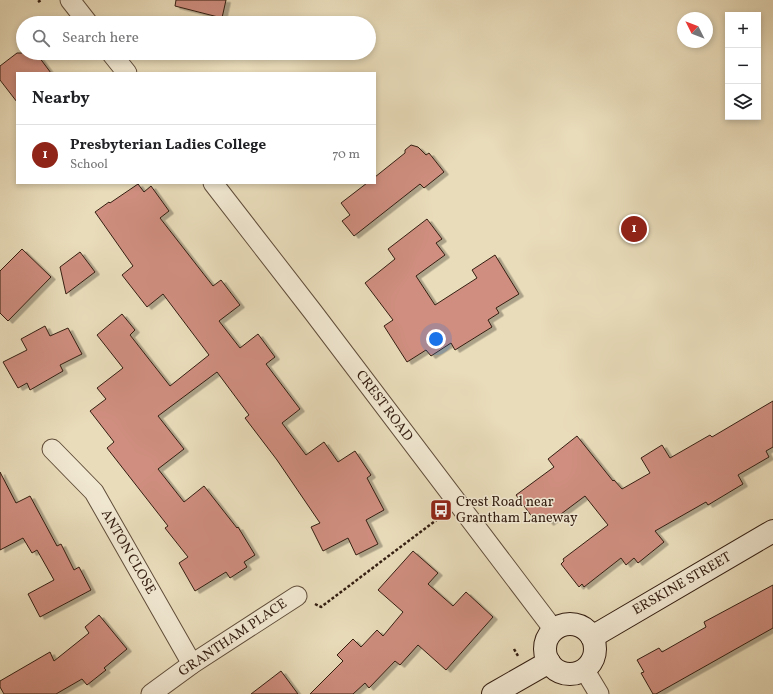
<!DOCTYPE html>
<html lang="en">
<head>
<meta charset="utf-8">
<style>
  body { margin:0; font-family:Vollkorn,serif; background:#f6f6f6; color:#202124 }
  .controls { position:absolute; right:12px; top:12px; display:grid; overflow:hidden; border-radius:0px; box-shadow:0 2px 6px #0003 }
  .controls button { width:36px; height:36px; display:grid; place-items:center; padding:0; border:0; border-bottom:1px solid #e0e0e0; background:#fff; color:#202124; font:20px sans-serif }
  .compass { position:absolute; left:677px; top:12px; width:36px; height:36px; border-radius:50%; background:#fff; box-shadow:0 2px 6px #0003; rotate:312deg }
  .you { position:absolute; left:436px; top:339px; width:14px; height:14px; margin:-10px; border:3px solid #fff; border-radius:50%; background:#1a73e8; box-shadow:0 0 0 6px #1a73e833 }
  .badge { display:grid; place-items:center; width:26px; height:26px; border-radius:50%; background:#8f2418; color:#fff; font-size:13px; font-weight:700 }
  .pin { position:absolute; translate:-50% -50%; border:2px solid #fff; box-shadow:0 1px 4px #0006 }
  .list { margin:0; padding:0; list-style:none }
  h2 { display:flex; justify-content:space-between; align-items:center; height:52px; margin:0; padding:0 16px; font-size:17px }
  h2 small { font-size:13px; font-weight:400; color:#757577 }
  .list li { display:grid; grid-template-columns:26px 1fr auto; gap:12px; align-items:center; box-sizing:border-box; height:60px; padding:0 16px; border-top:1px solid #e0e0e0 }
  .list b { display:block; font-size:15px; white-space:nowrap }
  .list p { margin:0; font-size:13px; white-space:nowrap; color:#757577 }
  .list em { font-size:13px; font-style:normal; color:#757577 }
  .icon { flex:none; width:22px; height:22px; fill:none; stroke:currentColor; stroke-width:2; stroke-linecap:round; stroke-linejoin:round }
  .map { position:relative; flex:none; width:773px; height:694px; overflow:hidden }
  .search { position:absolute; background:#fff; box-shadow:0 2px 6px #0003; left:16px; top:16px; width:360px; height:44px; display:flex; align-items:center; gap:10px; box-sizing:border-box; padding:0 14px; border-radius:22px; color:#757577; font-size:15px }
  .panel { position:absolute; background:#fff; box-shadow:0 2px 6px #0003; left:16px; top:72px; width:360px; height:112px; border-radius:0px }
  .map>svg:first-child { display:block }
</style>
</head>
<body>
<div class="map">
<svg width="773" height="694" viewBox="0 0 773 694">
  <defs>
    <filter id="shadow"><feDropShadow dx="4.5" dy="2.5" stdDeviation="0" flood-color="#0004"/></filter>
  </defs>
  <rect width="100%" height="100%" fill="#e9dcba"/>
  <filter id="stains"><feTurbulence type="fractalNoise" baseFrequency=".005" numOctaves="4"/><feColorMatrix values="0 0 0 0 .2 0 0 0 0 .09 0 0 0 0 .02 0 0 0 .5 -.17"/></filter>
  <radialGradient id="worn" r=".72"><stop offset=".6" stop-color="#630" stop-opacity="0"/><stop offset="1" stop-color="#630" stop-opacity=".3"/></radialGradient>
  <g fill="#cf8e7f" stroke="#341e11" filter="url(#shadow)">
    <path d="M 176,0 L 226,0 L 222,18 L 175,6 Z"/>
    <path d="M 17,53 L 36,53 L 51,73 L 17,73 L 17,102 L 0,80 L 0,66 Z"/>
    <path d="M 411,145 L 418,147 L 426,155 L 429,153 L 444,172 L 424,188 L 420,184 L 354,236 L 342,221 L 350,215 L 341,203 L 367,183 L 375,183 L 375,177 L 405,153 L 405,150 Z"/>
    <path d="M 138,184 L 144,192 L 151,186 L 169,211 L 160,218 L 213,286 L 221,280 L 240,305 L 219,321 L 240,348 L 258,334 L 275,357 L 266,364 L 300,409 L 282,423 L 306,455 L 324,442 L 338,462 L 355,451 L 371,475 L 367,478 L 384,510 L 366,520 L 378,544 L 356,555 L 348,538 L 323,551 L 311,527 L 320,523 L 277,460 L 245,418 L 249,415 L 217,372 L 158,416 L 184,449 L 158,469 L 184,502 L 204,486 L 237,528 L 238,527 L 255,555 L 244,562 L 247,567 L 230,578 L 226,572 L 195,591 L 179,563 L 188,557 L 165,528 L 168,526 L 107,448 L 114,442 L 90,411 L 106,399 L 97,388 L 123,368 L 97,335 L 122,314 L 135,330 L 130,335 L 170,386 L 209,355 L 163,294 L 147,307 L 122,275 L 133,266 L 95,212 L 109,202 L 110,203 Z"/>
    <path d="M 427,219 L 442,239 L 436,243 L 445,255 L 416,276 L 435,305 L 477,278 L 472,270 L 495,255 L 519,294 L 496,308 L 499,313 L 488,320 L 492,327 L 455,350 L 451,343 L 431,356 L 426,350 L 407,362 L 384,326 L 393,320 L 365,283 L 395,259 L 388,249 Z"/>
    <path d="M 22,249 L 51,277 L 8,321 L 0,313 L 0,271 Z"/>
    <path d="M 80,252 L 95,272 L 66,294 L 60,267 Z"/>
    <path d="M 45,326 L 50,336 L 68,328 L 82,354 L 60,365 L 63,371 L 30,390 L 27,383 L 18,388 L 3,362 L 27,350 L 21,339 Z"/>
    <path d="M 773,401 L 773,447 L 766,451 L 769,457 L 738,475 L 743,484 L 708,505 L 706,502 L 655,531 L 664,542 L 638,563 L 634,558 L 626,565 L 621,558 L 584,587 L 582,584 L 579,587 L 561,564 L 564,561 L 563,559 L 608,525 L 585,496 L 549,523 L 544,515 L 539,518 L 537,515 L 533,518 L 516,495 L 554,467 L 548,459 L 577,436 L 613,481 L 614,480 L 622,489 L 650,473 L 641,458 L 662,445 L 670,458 L 710,435 L 712,437 Z"/>
    <path d="M 0,472 L 16,503 L 30,496 L 57,546 L 61,544 L 74,570 L 79,567 L 91,590 L 40,617 L 28,594 L 54,580 L 37,550 L 32,553 L 23,538 L 0,550 Z"/>
    <path d="M 413,551 L 438,573 L 428,584 L 453,606 L 466,592 L 493,617 L 446,670 L 418,645 L 400,665 L 395,661 L 369,688 L 365,683 L 353,694 L 310,694 L 343,661 L 337,655 L 353,639 L 361,647 L 377,630 L 383,636 L 403,612 L 378,590 Z"/>
    <path d="M 773,585 L 773,628 L 656,694 L 653,694 L 641,673 L 644,672 L 637,660 L 659,648 L 662,652 L 706,627 L 704,622 Z"/>
    <path d="M 99,615 L 127,649 L 104,668 L 106,670 L 87,685 L 82,679 L 56,694 L 4,694 L 0,687 L 0,681 L 50,652 L 54,661 L 89,633 L 85,627 Z"/>
    <path d="M 281,671 L 298,694 L 251,694 Z"/>
  </g>
  <g fill="none" stroke-linecap="round" stroke-linejoin="round">
    <g stroke="#614e3b" stroke-width="21">
      <g id="street">
        <path d="M 70,0 L 88,23"/>
        <path d="M 111,53 L 127,73"/>
        <path d="M 213,183 L 313,312 L 554,630"/>
        <path d="M 52,449 L 94,492 L 192,664"/>
        <path d="M 584,669 L 599,694"/>
        <path d="M 151,694 L 192,664 L 297,596"/>
      </g>
    </g>
    <g stroke="#341e11" stroke-width="24">
      <g id="secondary">
        <circle cx="570" cy="649" r="25"/>
        <path d="M 592,637 L 773,531"/>
        <path d="M 493,694 L 549,662"/>
      </g>
    </g>
    <g stroke="#341e11" stroke-width="2.5" stroke-dasharray="3 2" stroke-linecap="butt">
      <path d="M 38,2 L 41,0"/>
      <path d="M 315,604 L 321,607 L 439,518"/>
      <path d="M 514,649 L 518,656"/>
    </g>
    <use href="#street" stroke="#f1e8d2" stroke-width="19"/>
    <use href="#secondary" stroke="#f1e8d2" stroke-width="22"/>
  </g>
  <defs>
    <g id="bus-square" transform="scale(1.15)"><rect x="-9" y="-9" width="18" height="18" rx="4" fill="#8f2418" stroke="#f1e8d2"/><path d="M-5-6H5V4H4V6H2V4H-2V6H-4V4H-5ZM-3.5-4V0h7V-4ZM-3.5 1.2v1.5H-2V1.2ZM2 1.2v1.5H3.5V1.2Z" fill="#fff"/></g>
  </defs>
  <g fill-rule="evenodd">
    <use href="#bus-square" x="441" y="510"/>
  </g>
  <g text-anchor="middle" dominant-baseline="central" stroke-width="3" stroke-linejoin="round" paint-order="stroke">
    <g font-size="14" fill="#341e11" stroke="#f1e8d2">
      <text transform="translate(384 406) rotate(53)">CREST ROAD</text>
      <text transform="translate(128 552) rotate(60)">ANTON CLOSE</text>
      <text transform="translate(682 584) rotate(-30)">ERSKINE STREET</text>
      <text transform="translate(233 638) rotate(-34)">GRANTHAM PLACE</text>
    </g>
    <g font-size="14" fill="#341e11" stroke="#f1e8d2" text-anchor="start">
      <text x="456" y="502">Crest Road near<tspan x="456" dy="16">Grantham Laneway</tspan></text>
    </g>
  </g>
  <rect width="100%" height="100%" filter="url(#stains)"/>
  <rect width="100%" height="100%" fill="url(#worn)"/>
</svg>
<div class="controls">
<button>+</button>
<button>−</button>
<button><svg class="icon" aria-label="layers" viewBox="0 0 24 24"><path d="M12 4l9 5-9 5-9-5zM3 14l9 5 9-5"/></svg></button>
</div>
<svg class="compass" viewBox="-18 -18 36 36"><path d="M0-13l5 13h-10z" fill="#e53935"/><path d="M0 13l5-13h-10z" fill="#757577"/></svg>
<div class="you"></div>
<div class="pin badge" style="left:634px;top:229px">1</div>
<div class="search"><svg class="icon" aria-label="search" viewBox="0 0 24 24"><circle cx="10" cy="10" r="6"/><path d="M15 15l6 6"/></svg>Search here</div>
<section class="panel">
<h2>Nearby<small></small></h2>
<ul class="list">
<li><span class="badge">1</span><div><b>Presbyterian Ladies College</b><p>School</p></div><em>70 m</em></li>
</ul>
</section>
</div>
</body>
</html>
